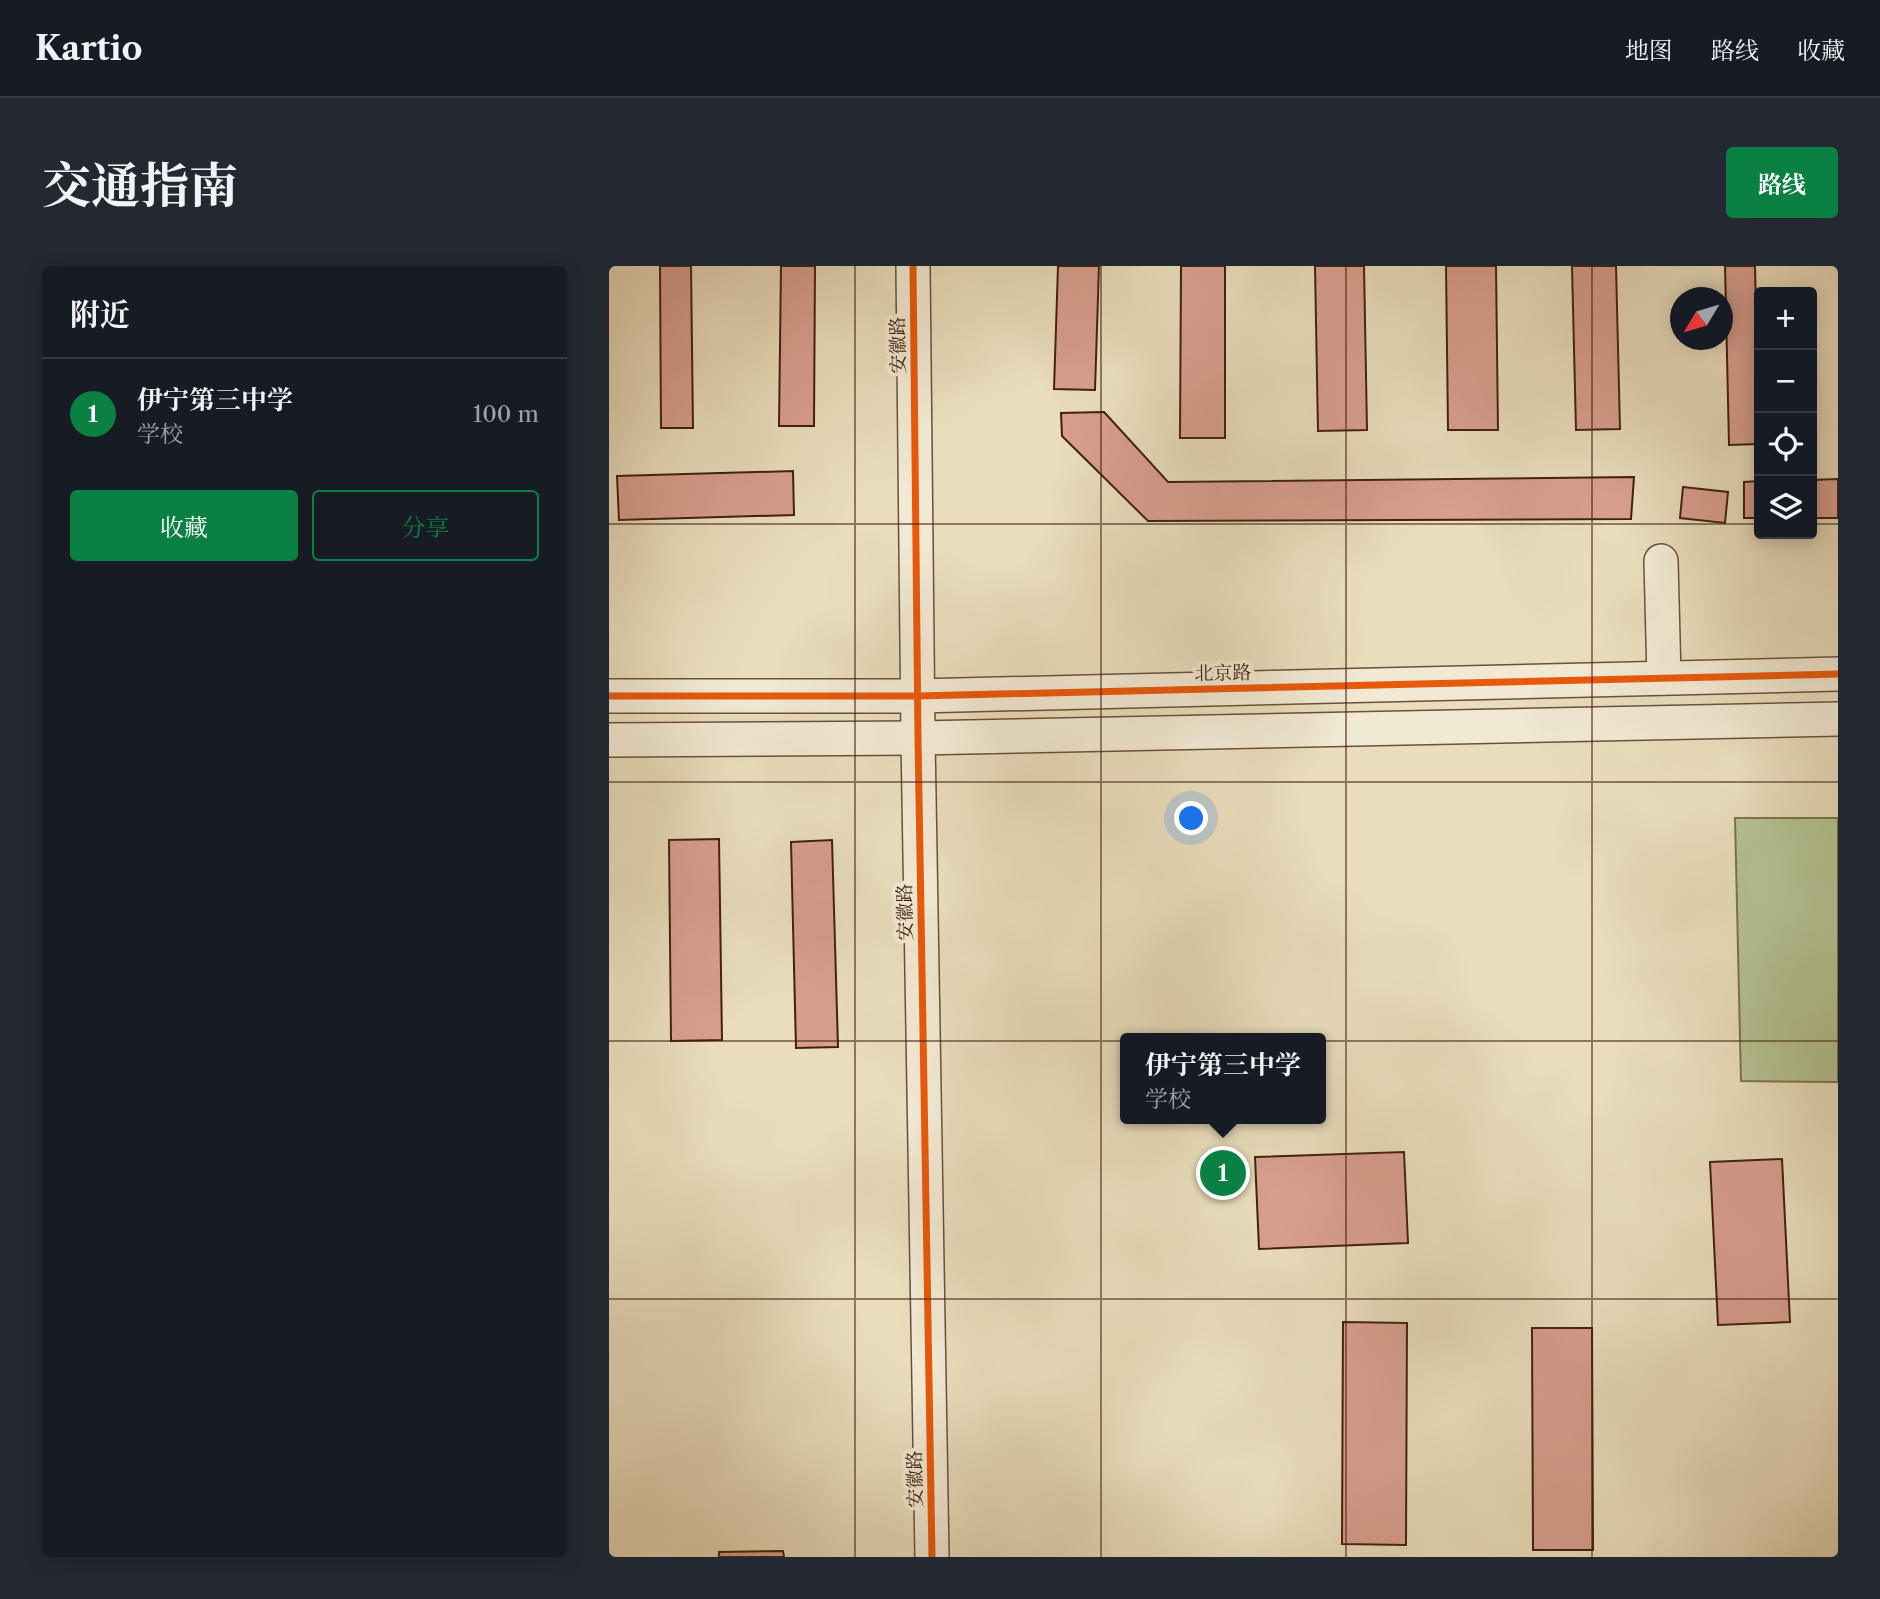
<!DOCTYPE html>
<html lang="zh">
<head>
<meta charset="utf-8">
<style>
  body { margin:0; font-family:"Libre Caslon Text","Noto Serif SC",serif; background:#242831; color:#f1f3f6 }
  .controls { position:absolute; right:21px; top:21px; display:grid; overflow:hidden; border-radius:7px; box-shadow:0 4px 18px #0003 }
  .controls button { width:63px; height:63px; display:grid; place-items:center; padding:0; border:0; border-bottom:2px solid #363941; background:#171b24; color:#f1f3f6; font:35px sans-serif }
  .compass { position:absolute; left:1061px; top:21px; width:63px; height:63px; border-radius:50%; background:#171b24; box-shadow:0 4px 18px #0003; rotate:232deg }
  .you { position:absolute; left:583px; top:553px; width:24px; height:24px; margin:-18px; border:5px solid #fff; border-radius:50%; background:#1a73e8; box-shadow:0 0 0 10px #1a73e833 }
  .badge { display:grid; place-items:center; width:46px; height:46px; border-radius:50%; background:#0b8043; color:#fff; font-size:23px; font-weight:700 }
  .pin { position:absolute; translate:-50% -50%; border:4px solid #fff; box-shadow:0 2px 7px #0006 }
  .popup { position:absolute; left:511px; top:767px; width:206px; height:91px; box-sizing:border-box; display:grid; place-content:center; border-radius:7px; background:#171b24; filter:drop-shadow(0 2px 5px #0005); font-size:23px; white-space:nowrap; color:#9ea1a6 }
  .popup b { font-size:26px; color:#f1f3f6 }
  .popup::after { content:''; position:absolute; left:50%; top:100%; margin-left:-14px; border:14px solid transparent; border-top-color:#171b24 }
  .list { margin:0; padding:0; list-style:none }
  h2 { display:flex; justify-content:space-between; align-items:center; height:91px; margin:0; padding:0 28px; font-size:30px }
  h2 small { font-size:23px; font-weight:400; color:#9ea1a6 }
  .list li { display:grid; grid-template-columns:46px 1fr auto; gap:21px; align-items:center; box-sizing:border-box; height:112px; padding:0 28px; border-top:2px solid #363941 }
  .list b { display:block; font-size:26px; white-space:nowrap }
  .list p { margin:0; font-size:23px; white-space:nowrap; color:#9ea1a6 }
  .list em { font-size:23px; font-style:normal; color:#9ea1a6 }
  .actions { display:flex; gap:14px; padding:21px 28px }
  .actions a { flex:1; padding:16px 0; border:2px solid #0b8043; border-radius:7px; text-align:center; font-size:24px; color:#0b8043 }
  .actions .main { background:#0b8043; color:#fff }
  .icon { flex:none; width:38px; height:38px; fill:none; stroke:currentColor; stroke-width:2; stroke-linecap:round; stroke-linejoin:round }
  .map { position:relative; flex:none; width:1229px; height:1291px; overflow:hidden; border-radius:7px }
  header { display:flex; align-items:center; gap:42px; box-sizing:border-box; height:98px; padding:0 35px; background:#171b24; border-bottom:2px solid #363941 }
  header strong { font-size:33px }
  nav { display:flex; gap:38px; margin-inline-start:auto; font-size:24px }
  .intro { display:flex; align-items:center; justify-content:space-between; box-sizing:border-box; height:168px; padding:0 42px }
  h1 { margin:0; font-size:49px }
  .button { padding:18px 32px; border-radius:7px; background:#0b8043; color:#fff; font-size:24px; font-weight:700 }
  main { display:flex; gap:42px; padding:0 42px }
  aside { flex:1; background:#171b24; border-radius:7px; box-shadow:0 4px 18px #0003 }
  .map>svg:first-child { display:block }
</style>
</head>
<body>
<header>
<strong>Kartio</strong>
<nav><a>地图</a><a>路线</a><a>收藏</a></nav>
</header>
<div class="intro"><h1>交通指南</h1><a class="button">路线</a></div>
<main>
<aside>
<h2>附近<small></small></h2>
<ul class="list">
<li><span class="badge">1</span><div><b>伊宁第三中学</b><p>学校</p></div><em>100 m</em></li>
</ul>
<div class="actions"><a class="main">收藏</a><a>分享</a></div>
</aside>
<div class="map">
<svg width="1229" height="1291" viewBox="0 0 1229 1291">
  <rect width="100%" height="100%" fill="#e9ddbc"/>
  <filter id="stains"><feTurbulence type="fractalNoise" baseFrequency=".00286" numOctaves="4"/><feColorMatrix values="0 0 0 0 .2 0 0 0 0 .09 0 0 0 0 .02 0 0 0 .5 -.17"/></filter>
  <radialGradient id="worn" r=".72"><stop offset=".6" stop-color="#630" stop-opacity="0"/><stop offset="1" stop-color="#630" stop-opacity=".3"/></radialGradient>
  <path fill="#b4c292" stroke="#7b7150" stroke-width="2" d="M 1126,552 L 1229,552 L 1229,816 L 1132,815 Z"/>
  <g fill="#d89f8f" stroke="#42200f" stroke-width="2">
    <path d="M 51,0 L 82,0 L 84,162 L 52,162 Z"/>
    <path d="M 172,0 L 206,0 L 205,160 L 170,160 Z"/>
    <path d="M 449,0 L 490,0 L 486,124 L 445,123 Z"/>
    <path d="M 572,0 L 616,0 L 616,172 L 571,172 Z"/>
    <path d="M 706,0 L 755,0 L 758,164 L 709,165 Z"/>
    <path d="M 837,0 L 887,0 L 889,164 L 839,164 Z"/>
    <path d="M 963,0 L 1007,0 L 1011,163 L 967,164 Z"/>
    <path d="M 1116,0 L 1146,0 L 1150,178 L 1120,179 Z"/>
    <path d="M 495,146 L 559,216 L 1025,211 L 1022,253 L 539,255 L 453,170 L 452,147 Z"/>
    <path d="M 184,205 L 185,249 L 10,254 L 8,210 Z"/>
    <path d="M 1229,213 L 1229,252 L 1203,252 L 1203,214 Z"/>
    <path d="M 1150,215 L 1150,252 L 1135,252 L 1135,216 Z"/>
    <path d="M 1074,221 L 1119,226 L 1116,257 L 1071,252 Z"/>
    <path d="M 110,573 L 113,774 L 62,775 L 60,574 Z"/>
    <path d="M 223,574 L 229,781 L 187,782 L 182,576 Z"/>
    <path d="M 795,886 L 799,977 L 650,983 L 646,891 Z"/>
    <path d="M 1173,893 L 1181,1056 L 1109,1059 L 1101,896 Z"/>
    <path d="M 734,1056 L 798,1057 L 797,1279 L 733,1278 Z"/>
    <path d="M 923,1062 L 983,1062 L 984,1284 L 924,1284 Z"/>
    <path d="M 174,1285 L 175,1291 L 110,1291 L 110,1286 Z"/>
  </g>
  <g fill="none" stroke-linecap="round" stroke-linejoin="round">
    <g stroke="#6c4f3a" stroke-width="36">
      <g id="minor">
        <path d="M 304,0 L 309,472 L 323,1291"/>
        <path d="M 1052,295 L 1055,412"/>
        <path d="M 0,430 L 308,430 L 1229,408"/>
        <path d="M 0,474 L 309,472 L 1229,453"/>
      </g>
    </g>
    <use href="#minor" stroke="#f1e9d3" stroke-width="33"/>
    <g stroke="#f1e9d3" stroke-width="11">
      <g id="cycleway">
        <path d="M 304,0 L 309,472 L 323,1291"/>
        <path d="M 0,430 L 308,430 L 1229,408"/>
      </g>
    </g>
    <use href="#cycleway" stroke="#e8590c" stroke-width="7"/>
  </g>
  <path fill="none" stroke="#42200f" stroke-width="2" stroke-opacity="0.55" d="M 246,0 L 246,1291M 492,0 L 492,1291M 737,0 L 737,1291M 983,0 L 983,1291M 0,258 L 1150,258M 1203,258 L 1229,258M 0,516 L 1229,516M 0,775 L 1229,775M 0,1033 L 1229,1033"/>
  <g text-anchor="middle" dominant-baseline="central" stroke-width="7" stroke-linejoin="round" paint-order="stroke">
    <g font-size="19" fill="#42200f" stroke="#f1e9d3">
      <text transform="translate(289 79) rotate(-91)">安徽路</text>
      <text transform="translate(614 407) rotate(-1)">北京路</text>
      <text transform="translate(296 646) rotate(-91)">安徽路</text>
      <text transform="translate(306 1213) rotate(-91)">安徽路</text>
    </g>
  </g>
  <rect width="100%" height="100%" filter="url(#stains)"/>
  <rect width="100%" height="100%" fill="url(#worn)"/>
</svg>
<div class="controls">
<button>+</button>
<button>−</button>
<button><svg class="icon" aria-label="locate" viewBox="0 0 24 24"><circle cx="12" cy="12" r="6"/><path d="M12 2v4M12 18v4M2 12h4M18 12h4"/></svg></button>
<button><svg class="icon" aria-label="layers" viewBox="0 0 24 24"><path d="M12 4l9 5-9 5-9-5zM3 14l9 5 9-5"/></svg></button>
</div>
<svg class="compass" viewBox="-18 -18 36 36"><path d="M0-13l5 13h-10z" fill="#e53935"/><path d="M0 13l5-13h-10z" fill="#9ea1a6"/></svg>
<div class="you"></div>
<div class="pin badge" style="left:614px;top:907px">1</div>
<div class="popup"><b>伊宁第三中学</b>学校</div>
</div>
</main>
</body>
</html>
